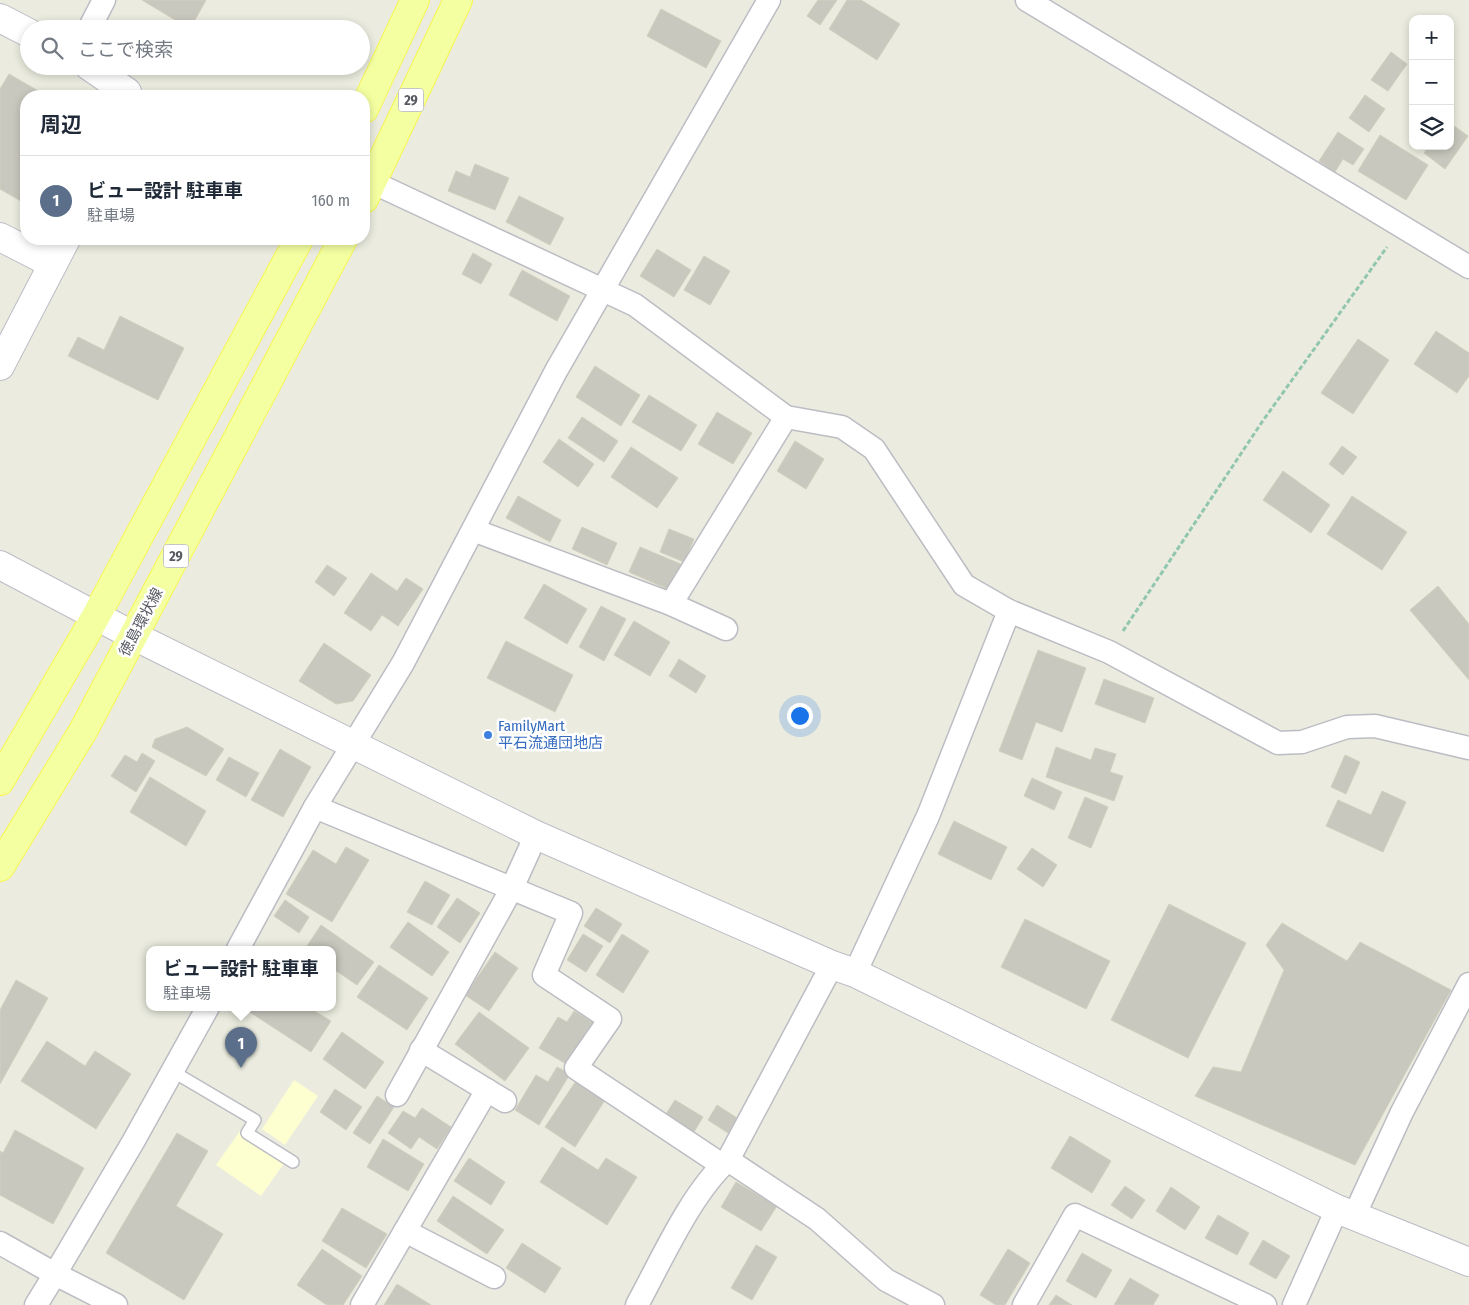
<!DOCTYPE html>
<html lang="ja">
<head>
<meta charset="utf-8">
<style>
  body { margin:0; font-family:"Fira Sans Condensed","Noto Sans JP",sans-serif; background:#f2f2f3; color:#1f2937 }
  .controls { position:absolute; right:15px; top:15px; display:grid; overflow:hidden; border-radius:10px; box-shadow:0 2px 8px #0003 }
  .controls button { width:45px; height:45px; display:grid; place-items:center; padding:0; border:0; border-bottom:1px solid #e0e1e3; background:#fff; color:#1f2937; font:25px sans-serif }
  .you { position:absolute; left:799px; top:715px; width:18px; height:18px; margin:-12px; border:4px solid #fff; border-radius:50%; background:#1a73e8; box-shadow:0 0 0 8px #1a73e833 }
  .badge { display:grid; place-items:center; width:32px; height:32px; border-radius:50%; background:#7c3aed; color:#fff; font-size:16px; font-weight:700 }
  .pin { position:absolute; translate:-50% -41px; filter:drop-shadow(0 1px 2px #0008) }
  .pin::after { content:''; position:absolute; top:26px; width:18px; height:15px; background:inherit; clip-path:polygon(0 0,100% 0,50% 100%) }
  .popup { position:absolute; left:146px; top:946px; width:190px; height:65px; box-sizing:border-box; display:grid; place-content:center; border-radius:10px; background:#fff; filter:drop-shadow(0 1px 4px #0005); font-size:16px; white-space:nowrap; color:#747a83 }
  .popup b { font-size:19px; color:#1f2937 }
  .popup::after { content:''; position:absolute; left:50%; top:100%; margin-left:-10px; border:10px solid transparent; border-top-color:#fff }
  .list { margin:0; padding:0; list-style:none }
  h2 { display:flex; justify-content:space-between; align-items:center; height:65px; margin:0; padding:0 20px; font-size:21px }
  h2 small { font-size:16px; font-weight:400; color:#747a83 }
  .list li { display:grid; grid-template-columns:32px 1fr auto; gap:15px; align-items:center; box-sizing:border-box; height:90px; padding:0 20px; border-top:1px solid #e0e1e3 }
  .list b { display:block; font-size:19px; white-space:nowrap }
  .list p { margin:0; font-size:16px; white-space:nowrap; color:#747a83 }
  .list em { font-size:16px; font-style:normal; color:#747a83 }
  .icon { flex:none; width:28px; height:28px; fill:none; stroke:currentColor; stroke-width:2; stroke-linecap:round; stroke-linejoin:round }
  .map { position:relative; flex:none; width:1469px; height:1305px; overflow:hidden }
  .search { position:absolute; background:#fff; box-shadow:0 2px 8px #0003; left:20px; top:20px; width:350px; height:55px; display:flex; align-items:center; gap:12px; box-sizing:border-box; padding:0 18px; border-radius:28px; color:#747a83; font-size:19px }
  .panel { position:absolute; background:#fff; box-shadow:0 2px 8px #0003; left:20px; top:90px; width:350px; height:155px; border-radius:20px }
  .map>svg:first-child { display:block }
</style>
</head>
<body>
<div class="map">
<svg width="1469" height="1305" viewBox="0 0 1469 1305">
  <rect width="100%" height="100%" fill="#ebecdf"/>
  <g fill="#fdffd1">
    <path d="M 294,1080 L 318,1096 L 285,1145 L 262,1129 Z"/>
    <path d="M 240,1131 L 285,1162 L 261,1196 L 216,1165 Z"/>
  </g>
  <g fill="#c9c8be" stroke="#d1d0bd">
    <path d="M 142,0 L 206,0 L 190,29 Z"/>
    <path d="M 818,0 L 837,0 L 820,25 L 807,16 Z"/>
    <path d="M 847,0 L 861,0 L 900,24 L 877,60 L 829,29 Z"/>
    <path d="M 661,9 L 721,41 L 706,68 L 647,36 Z"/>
    <path d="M 1391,52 L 1407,64 L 1388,91 L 1371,80 Z"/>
    <path d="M 9,74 L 47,96 L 26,96 L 26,204 L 0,189 L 0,89 Z"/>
    <path d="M 1365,95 L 1385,109 L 1369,132 L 1349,118 Z"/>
    <path d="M 1450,123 L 1468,136 L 1445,169 L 1424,153 L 1429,146 L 1450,146 Z"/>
    <path d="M 1338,132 L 1364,149 L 1353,165 L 1343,159 L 1335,172 L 1319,161 Z"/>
    <path d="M 1380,135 L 1428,165 L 1406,200 L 1358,171 Z"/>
    <path d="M 475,164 L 509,178 L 495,210 L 448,191 L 456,171 L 470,177 Z"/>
    <path d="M 519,196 L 564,218 L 550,245 L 506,222 Z"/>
    <path d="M 657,249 L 691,270 L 674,297 L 640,276 Z"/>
    <path d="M 473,253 L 492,264 L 481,284 L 462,274 Z"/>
    <path d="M 704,256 L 730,271 L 710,305 L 684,290 Z"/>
    <path d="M 522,270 L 570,296 L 557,321 L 509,295 Z"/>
    <path d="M 120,316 L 184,348 L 158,400 L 68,356 L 78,337 L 104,350 Z"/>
    <path d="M 1436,331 L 1469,353 L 1469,376 L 1457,393 L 1414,364 Z"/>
    <path d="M 1358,339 L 1389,360 L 1353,414 L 1321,393 Z"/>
    <path d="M 595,366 L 640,395 L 621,426 L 576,397 Z"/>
    <path d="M 649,395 L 697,425 L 681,451 L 632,422 Z"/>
    <path d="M 717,412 L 752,433 L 733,464 L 698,444 Z"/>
    <path d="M 582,417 L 618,441 L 604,462 L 568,438 Z"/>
    <path d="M 559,439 L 594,464 L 578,487 L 543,462 Z"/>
    <path d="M 795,441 L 824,459 L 806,489 L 777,471 Z"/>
    <path d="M 1342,446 L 1357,457 L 1343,475 L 1329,464 Z"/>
    <path d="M 631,447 L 678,478 L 657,508 L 611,477 Z"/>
    <path d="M 1283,471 L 1330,505 L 1311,533 L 1263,500 Z"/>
    <path d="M 518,496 L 561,520 L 550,542 L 506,518 Z"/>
    <path d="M 1352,496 L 1407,532 L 1382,570 L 1327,534 Z"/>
    <path d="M 582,527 L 617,543 L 607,565 L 572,549 Z"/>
    <path d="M 669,529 L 694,539 L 684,562 L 660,552 Z"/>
    <path d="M 640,547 L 683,565 L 672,591 L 629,572 Z"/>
    <path d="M 327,565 L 347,578 L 334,596 L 315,582 Z"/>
    <path d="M 371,573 L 397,591 L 406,578 L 423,589 L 398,626 L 382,615 L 371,631 L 344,613 Z"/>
    <path d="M 544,584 L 587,609 L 567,644 L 524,618 Z"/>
    <path d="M 1438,586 L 1469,624 L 1469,680 L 1410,610 Z"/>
    <path d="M 601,606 L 626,619 L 604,661 L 579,647 Z"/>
    <path d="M 634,621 L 670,642 L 650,676 L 614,655 Z"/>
    <path d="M 506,641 L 573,675 L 555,712 L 487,678 Z"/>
    <path d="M 324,643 L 371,675 L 353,701 L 336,704 L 299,681 Z"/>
    <path d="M 1038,650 L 1086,668 L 1062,732 L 1036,722 L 1022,760 L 999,751 Z"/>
    <path d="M 679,659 L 706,676 L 696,693 L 669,676 Z"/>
    <path d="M 1104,679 L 1154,698 L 1145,723 L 1095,704 Z"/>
    <path d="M 187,727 L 224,749 L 206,776 L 152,747 L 155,739 Z"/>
    <path d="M 1056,747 L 1091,760 L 1095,748 L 1116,754 L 1110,772 L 1123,776 L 1114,801 L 1046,777 Z"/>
    <path d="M 280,749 L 311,767 L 283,817 L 251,800 Z"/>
    <path d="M 142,753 L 155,761 L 136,792 L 111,776 L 125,755 L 137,762 Z"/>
    <path d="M 1345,755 L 1360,762 L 1346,794 L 1331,787 Z"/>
    <path d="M 229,757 L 259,773 L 246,797 L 216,780 Z"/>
    <path d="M 150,777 L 206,811 L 186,846 L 130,812 Z"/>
    <path d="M 1032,778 L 1062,792 L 1054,810 L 1024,796 Z"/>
    <path d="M 1382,791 L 1406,802 L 1383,852 L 1326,826 L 1338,800 L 1371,815 Z"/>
    <path d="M 1085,797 L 1108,807 L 1091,848 L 1068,838 Z"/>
    <path d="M 954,821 L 1007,847 L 991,880 L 938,854 Z"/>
    <path d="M 346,847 L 369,860 L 332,922 L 286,894 L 313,850 L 336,864 Z"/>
    <path d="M 1032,848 L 1057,865 L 1043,887 L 1017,869 Z"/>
    <path d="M 425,881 L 450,895 L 432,925 L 407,912 Z"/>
    <path d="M 457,898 L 480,913 L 460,943 L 437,927 Z"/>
    <path d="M 285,900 L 309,917 L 299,933 L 274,916 Z"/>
    <path d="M 1169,904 L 1246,943 L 1188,1058 L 1111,1020 Z"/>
    <path d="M 596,908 L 622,924 L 610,943 L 584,926 Z"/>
    <path d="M 1025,919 L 1110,961 L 1086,1009 L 1001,967 Z"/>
    <path d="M 408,922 L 449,952 L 432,976 L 390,947 Z"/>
    <path d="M 1282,923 L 1347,961 L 1360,942 L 1451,990 L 1355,1165 L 1195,1096 L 1213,1067 L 1241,1072 L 1284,970 L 1266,945 Z"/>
    <path d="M 321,925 L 374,962 L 357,985 L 332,968 L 332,949 L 305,949 Z"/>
    <path d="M 583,934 L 603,946 L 586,972 L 567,960 Z"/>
    <path d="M 622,934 L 649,951 L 623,993 L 596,975 Z"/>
    <path d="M 495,952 L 518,968 L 489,1011 L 465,995 Z"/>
    <path d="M 379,965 L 428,998 L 407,1030 L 357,997 Z"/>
    <path d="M 16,980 L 48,998 L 0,1084 L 0,1010 Z"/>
    <path d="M 242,1007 L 308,1007 L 331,1021 L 311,1052 Z"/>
    <path d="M 574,1011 L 594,1023 L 568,1065 L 539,1048 L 558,1017 L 567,1022 Z"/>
    <path d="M 479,1012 L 529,1048 L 505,1081 L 455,1044 Z"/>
    <path d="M 342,1032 L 384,1062 L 365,1089 L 323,1059 Z"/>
    <path d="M 47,1041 L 85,1066 L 95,1051 L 131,1074 L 96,1129 L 21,1081 Z"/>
    <path d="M 557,1067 L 570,1074 L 539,1125 L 515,1110 L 536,1075 L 548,1082 Z"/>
    <path d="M 576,1081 L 605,1100 L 575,1147 L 545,1127 Z"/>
    <path d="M 335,1089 L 362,1107 L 346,1130 L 320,1112 Z"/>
    <path d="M 377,1096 L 394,1107 L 370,1144 L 353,1133 Z"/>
    <path d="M 675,1100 L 703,1117 L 694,1132 L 666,1114 Z"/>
    <path d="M 717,1105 L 737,1118 L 728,1133 L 708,1120 Z"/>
    <path d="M 422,1108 L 451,1127 L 437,1149 L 419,1137 L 411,1149 L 388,1133 L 403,1111 L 415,1118 Z"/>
    <path d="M 15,1130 L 84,1168 L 53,1224 L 0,1195 L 0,1151 L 3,1153 Z"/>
    <path d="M 177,1133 L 208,1151 L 176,1206 L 223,1234 L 184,1300 L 106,1253 Z"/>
    <path d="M 1070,1136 L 1111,1161 L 1092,1193 L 1051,1168 Z"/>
    <path d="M 383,1139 L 424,1164 L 408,1191 L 367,1167 Z"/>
    <path d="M 562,1147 L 598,1170 L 606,1158 L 637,1177 L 607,1225 L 540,1182 Z"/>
    <path d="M 469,1158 L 505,1182 L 491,1205 L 454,1181 Z"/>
    <path d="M 736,1182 L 777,1206 L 761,1231 L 721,1207 Z"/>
    <path d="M 1125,1186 L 1145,1200 L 1132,1219 L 1111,1205 Z"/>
    <path d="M 1171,1187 L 1200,1207 L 1185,1230 L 1156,1211 Z"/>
    <path d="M 453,1196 L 504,1230 L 487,1254 L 437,1221 Z"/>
    <path d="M 342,1208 L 387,1234 L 366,1268 L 322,1241 Z"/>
    <path d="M 1218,1215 L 1249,1233 L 1237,1255 L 1205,1238 Z"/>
    <path d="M 1263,1240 L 1290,1256 L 1276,1279 L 1249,1264 Z"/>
    <path d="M 522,1243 L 561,1268 L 545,1293 L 506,1268 Z"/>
    <path d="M 756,1245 L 777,1257 L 752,1300 L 731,1288 Z"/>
    <path d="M 322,1249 L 362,1276 L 343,1305 L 327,1305 L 297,1285 Z"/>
    <path d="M 1008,1249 L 1030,1263 L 1005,1305 L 996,1305 L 980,1295 Z"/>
    <path d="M 1082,1253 L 1112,1270 L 1096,1298 L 1066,1281 Z"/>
    <path d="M 1130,1278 L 1159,1295 L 1153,1305 L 1114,1305 Z"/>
    <path d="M 397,1284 L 431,1305 L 384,1305 Z"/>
    <path d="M 1056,1295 L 1072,1305 L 1049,1305 Z"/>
  </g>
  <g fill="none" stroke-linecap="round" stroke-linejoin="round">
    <g stroke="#bcbdc4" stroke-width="14">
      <path id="lane" d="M 172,1071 L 255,1120 L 247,1133 L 293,1162"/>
    </g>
    <g stroke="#bcbdc4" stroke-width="25">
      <g id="street">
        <path d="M 1027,0 L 1469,267"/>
        <path d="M 89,29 L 104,0"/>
        <path d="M 372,182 L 635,305 L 786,417 L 842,427 L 874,449 L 964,585 L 1009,611 L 928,816 L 855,973"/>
        <path d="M 473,530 L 671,604 L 726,629"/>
        <path d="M 671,604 L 786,417"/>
        <path d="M 1009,611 L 1109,652 L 1278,743 L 1302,742 L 1347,727 L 1375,726 L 1469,748"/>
        <path d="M 315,807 L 571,913 L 544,975 L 610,1019 L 576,1068 L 722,1165"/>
        <path d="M 238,949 L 315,807 L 403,663 L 556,371 L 769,0"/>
        <path d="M 421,1050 L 505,1101"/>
        <path d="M 397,1095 L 512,888 L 536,835"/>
        <path d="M 728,1160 L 832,965"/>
        <path d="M 1354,1216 L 1402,1112 L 1469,984"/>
        <path d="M 405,1231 L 494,1277"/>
        <path d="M 0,1243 L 55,1274 L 133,1142 L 208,1007"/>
        <path d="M 36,1305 L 55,1274 L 116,1305"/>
        <path d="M 362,1305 L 487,1090"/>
        <path d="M 637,1305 C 661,1261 691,1193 728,1160 L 817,1219 L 886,1280 L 933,1305"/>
        <path d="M 1024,1305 L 1075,1215 L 1265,1305"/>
        <path d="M 1294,1305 L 1337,1209"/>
      </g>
    </g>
    <g stroke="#bcbdc6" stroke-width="30">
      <g id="secondary">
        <path d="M 0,18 L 29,33"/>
        <path d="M 89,66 L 127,92 L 128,96"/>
        <path d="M 0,237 L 53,264"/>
        <path d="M 0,366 L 66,239"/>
        <path d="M 0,565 L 134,636 L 536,835 L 832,965 L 855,973 L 1337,1209 L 1469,1262"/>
      </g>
    </g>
    <g stroke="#f7f74d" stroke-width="30">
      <g id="primary">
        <path d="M 364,109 L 415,0"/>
        <path d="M 364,199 L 458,0"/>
        <path d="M 0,781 L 96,616 L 299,239"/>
        <path d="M 0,867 L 83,731 L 343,239"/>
      </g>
    </g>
    <path stroke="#92c6af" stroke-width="3" stroke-dasharray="5 2.5" stroke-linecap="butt" d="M 1123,631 L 1262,422 L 1387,247"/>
    <use href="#lane" stroke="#fff" stroke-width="11"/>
    <use href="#street" stroke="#fff" stroke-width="22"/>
    <use href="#secondary" stroke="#fff" stroke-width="28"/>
    <use href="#primary" stroke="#f4ffa1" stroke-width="28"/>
  </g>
  <circle fill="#3f7fe0" stroke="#fff" stroke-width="2" cx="488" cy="735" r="5"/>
  <g text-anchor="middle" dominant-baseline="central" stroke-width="5" stroke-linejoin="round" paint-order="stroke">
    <g fill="#fff" stroke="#8a8b90" stroke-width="1">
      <rect x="398.5" y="88.5" width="25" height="23" rx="4"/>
      <rect x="163.5" y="544.5" width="25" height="23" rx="4"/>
    </g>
    <g font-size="14" font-weight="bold" fill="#585961">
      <text x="411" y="100">29</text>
      <text x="176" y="556">29</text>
    </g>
    <g font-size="15" fill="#585961" stroke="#fff">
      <text transform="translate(141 622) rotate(-62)">徳島環状線</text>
    </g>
    <g font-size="15" fill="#366cbe" stroke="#fff" text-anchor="start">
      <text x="498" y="726">FamilyMart<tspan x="498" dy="17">平石流通団地店</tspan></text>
    </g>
  </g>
</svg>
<div class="controls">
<button>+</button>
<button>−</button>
<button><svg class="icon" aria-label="layers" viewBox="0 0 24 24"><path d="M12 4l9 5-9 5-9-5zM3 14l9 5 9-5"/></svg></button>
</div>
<div class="you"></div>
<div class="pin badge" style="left:241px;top:1068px;background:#5c6f8a">1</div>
<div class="popup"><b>ビュー設計 駐車車</b>駐車場</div>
<div class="search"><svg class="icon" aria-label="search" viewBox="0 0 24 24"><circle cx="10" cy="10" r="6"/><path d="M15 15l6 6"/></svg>ここで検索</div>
<section class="panel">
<h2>周辺<small></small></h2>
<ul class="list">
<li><span class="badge" style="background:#5c6f8a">1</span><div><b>ビュー設計 駐車車</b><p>駐車場</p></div><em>160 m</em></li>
</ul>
</section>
</div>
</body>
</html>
